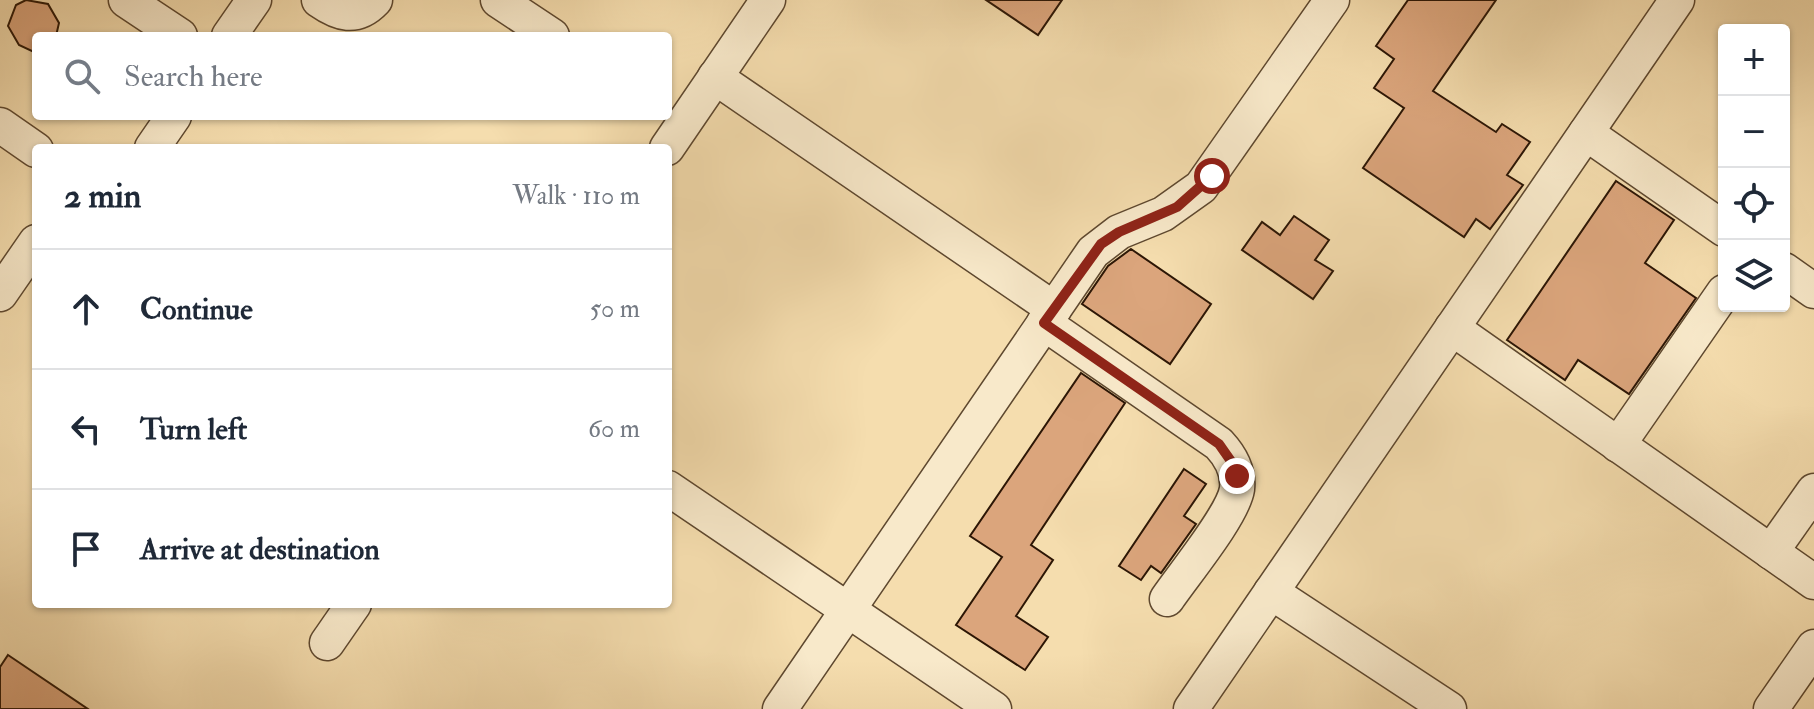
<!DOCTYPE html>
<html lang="en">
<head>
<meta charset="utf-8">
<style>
  body { margin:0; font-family:"IM FELL Double Pica",serif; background:#f2f2f3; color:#1f2937 }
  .controls { position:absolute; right:24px; top:24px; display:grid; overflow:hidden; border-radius:8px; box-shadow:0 2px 6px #0004 }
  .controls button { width:72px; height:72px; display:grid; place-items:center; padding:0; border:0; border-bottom:2px solid #e0e1e3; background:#fff; color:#1f2937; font:40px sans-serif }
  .stop { position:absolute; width:24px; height:24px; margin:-18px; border:6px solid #8f2418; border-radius:50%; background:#fff }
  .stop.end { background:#8f2418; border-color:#fff; box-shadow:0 2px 8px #0008 }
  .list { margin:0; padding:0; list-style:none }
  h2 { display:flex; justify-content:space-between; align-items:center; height:104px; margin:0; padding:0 32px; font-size:34px }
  h2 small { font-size:26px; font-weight:400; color:#747a83 }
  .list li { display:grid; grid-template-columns:52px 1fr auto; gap:24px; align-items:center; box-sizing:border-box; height:120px; padding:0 32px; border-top:2px solid #e0e1e3 }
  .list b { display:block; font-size:30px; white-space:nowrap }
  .list em { font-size:26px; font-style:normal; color:#747a83 }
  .icon { flex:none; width:44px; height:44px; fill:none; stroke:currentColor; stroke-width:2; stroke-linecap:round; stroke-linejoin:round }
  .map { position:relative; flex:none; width:1814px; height:709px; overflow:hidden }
  .search { position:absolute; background:#fff; box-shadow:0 2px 6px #0004; left:32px; top:32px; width:640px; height:88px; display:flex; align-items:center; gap:20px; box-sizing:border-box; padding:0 28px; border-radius:8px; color:#747a83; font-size:30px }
  .panel { position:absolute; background:#fff; box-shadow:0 2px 6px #0004; left:32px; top:144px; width:640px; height:464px; border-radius:8px }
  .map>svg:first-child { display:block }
</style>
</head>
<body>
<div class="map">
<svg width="1814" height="709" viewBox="0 0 1814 709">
  <rect width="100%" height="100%" fill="#f5ddae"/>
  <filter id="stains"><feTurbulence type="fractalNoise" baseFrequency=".0025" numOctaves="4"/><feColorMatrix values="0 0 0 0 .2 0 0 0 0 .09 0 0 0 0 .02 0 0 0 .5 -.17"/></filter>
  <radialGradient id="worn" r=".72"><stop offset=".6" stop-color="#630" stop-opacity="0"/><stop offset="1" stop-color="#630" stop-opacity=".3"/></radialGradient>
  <g fill="#dba57c" stroke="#2c1605" stroke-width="2">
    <path d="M 26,0 L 48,4 L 59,23 L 56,36 L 36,36 L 36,53 L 19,45 L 8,26 L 16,5 Z"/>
    <path d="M 986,0 L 1062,0 L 1038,35 Z"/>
    <path d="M 1408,0 L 1496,0 L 1433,91 L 1496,132 L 1502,124 L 1530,142 L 1507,175 L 1523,185 L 1490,229 L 1476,219 L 1464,237 L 1363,168 L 1404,108 L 1374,88 L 1394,59 L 1376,46 Z"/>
    <path d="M 1616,181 L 1674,220 L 1645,263 L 1696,298 L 1629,394 L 1578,360 L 1565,380 L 1507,340 Z"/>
    <path d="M 1294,216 L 1329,240 L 1315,260 L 1333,271 L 1313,299 L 1242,250 L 1262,222 L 1280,235 Z"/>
    <path d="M 1131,249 L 1211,304 L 1170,364 L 1082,304 L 1108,266 Z"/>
    <path d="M 1081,373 L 1125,403 L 1031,545 L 1053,560 L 1016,616 L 1048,637 L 1025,670 L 956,625 L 1002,557 L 970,536 Z"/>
    <path d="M 1184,469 L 1206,484 L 1184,516 L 1196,524 L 1161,573 L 1151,566 L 1141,580 L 1119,566 Z"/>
    <path d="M 8,655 L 88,709 L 0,709 L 0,667 Z"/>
  </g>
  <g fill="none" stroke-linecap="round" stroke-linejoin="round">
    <g stroke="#5e482f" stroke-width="37">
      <g id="minor">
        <path d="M 126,0 L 180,36"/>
        <path d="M 319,0 C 339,14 356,20 375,0"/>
        <path d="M 498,0 L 552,36"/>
        <path d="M 229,36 L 254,0"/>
        <path d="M 715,77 L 1054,309"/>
        <path d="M 0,125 L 36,150"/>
        <path d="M 1586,133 L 1724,229"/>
        <path d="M 152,148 L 174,116"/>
        <path d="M 667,148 L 768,0"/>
        <path d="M 1784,270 L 1814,291"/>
        <path d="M 0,294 L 36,242"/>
        <path d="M 1044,323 L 1219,444 C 1231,457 1239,471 1237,489 C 1233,515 1184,574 1167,599"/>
        <path d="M 1452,328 L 1814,582"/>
        <path d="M 1618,445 L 1724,292"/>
        <path d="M 668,488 L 994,709"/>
        <path d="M 1771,552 L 1814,491"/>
        <path d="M 1271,592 L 1449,709"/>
        <path d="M 327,643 L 354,604"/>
        <path d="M 780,709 L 1093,252 L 1119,232 L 1163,214 L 1201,187 L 1332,0"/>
        <path d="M 1191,709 L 1677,0"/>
        <path d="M 1771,709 L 1814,647"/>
      </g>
    </g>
    <use href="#minor" stroke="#f8e9ca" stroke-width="34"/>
  </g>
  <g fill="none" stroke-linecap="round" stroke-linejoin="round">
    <path stroke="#8f2418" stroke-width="10" d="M 1212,176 L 1177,207 L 1119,232 L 1101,244 L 1044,323 L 1219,444 L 1233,464 L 1237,476"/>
  </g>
  <rect width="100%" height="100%" filter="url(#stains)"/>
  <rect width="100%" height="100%" fill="url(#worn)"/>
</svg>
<div class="controls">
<button>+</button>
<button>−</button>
<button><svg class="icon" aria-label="locate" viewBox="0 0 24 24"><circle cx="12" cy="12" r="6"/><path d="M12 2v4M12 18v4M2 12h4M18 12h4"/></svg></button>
<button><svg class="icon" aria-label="layers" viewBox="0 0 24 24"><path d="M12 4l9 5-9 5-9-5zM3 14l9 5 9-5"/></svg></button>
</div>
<div class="stop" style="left:1212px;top:176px"></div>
<div class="stop end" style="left:1237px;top:476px"></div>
<div class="search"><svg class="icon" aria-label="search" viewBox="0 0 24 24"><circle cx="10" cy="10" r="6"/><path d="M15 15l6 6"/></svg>Search here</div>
<section class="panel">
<h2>2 min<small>Walk · 110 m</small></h2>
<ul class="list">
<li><svg class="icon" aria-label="ahead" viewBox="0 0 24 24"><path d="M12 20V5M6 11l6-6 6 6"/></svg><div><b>Continue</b></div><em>50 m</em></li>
<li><svg class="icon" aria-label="left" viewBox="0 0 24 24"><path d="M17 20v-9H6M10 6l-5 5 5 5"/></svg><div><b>Turn left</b></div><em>60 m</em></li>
<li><svg class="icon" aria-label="arrive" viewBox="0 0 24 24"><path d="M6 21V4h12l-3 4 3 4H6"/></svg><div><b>Arrive at destination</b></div></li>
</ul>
</section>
</div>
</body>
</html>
